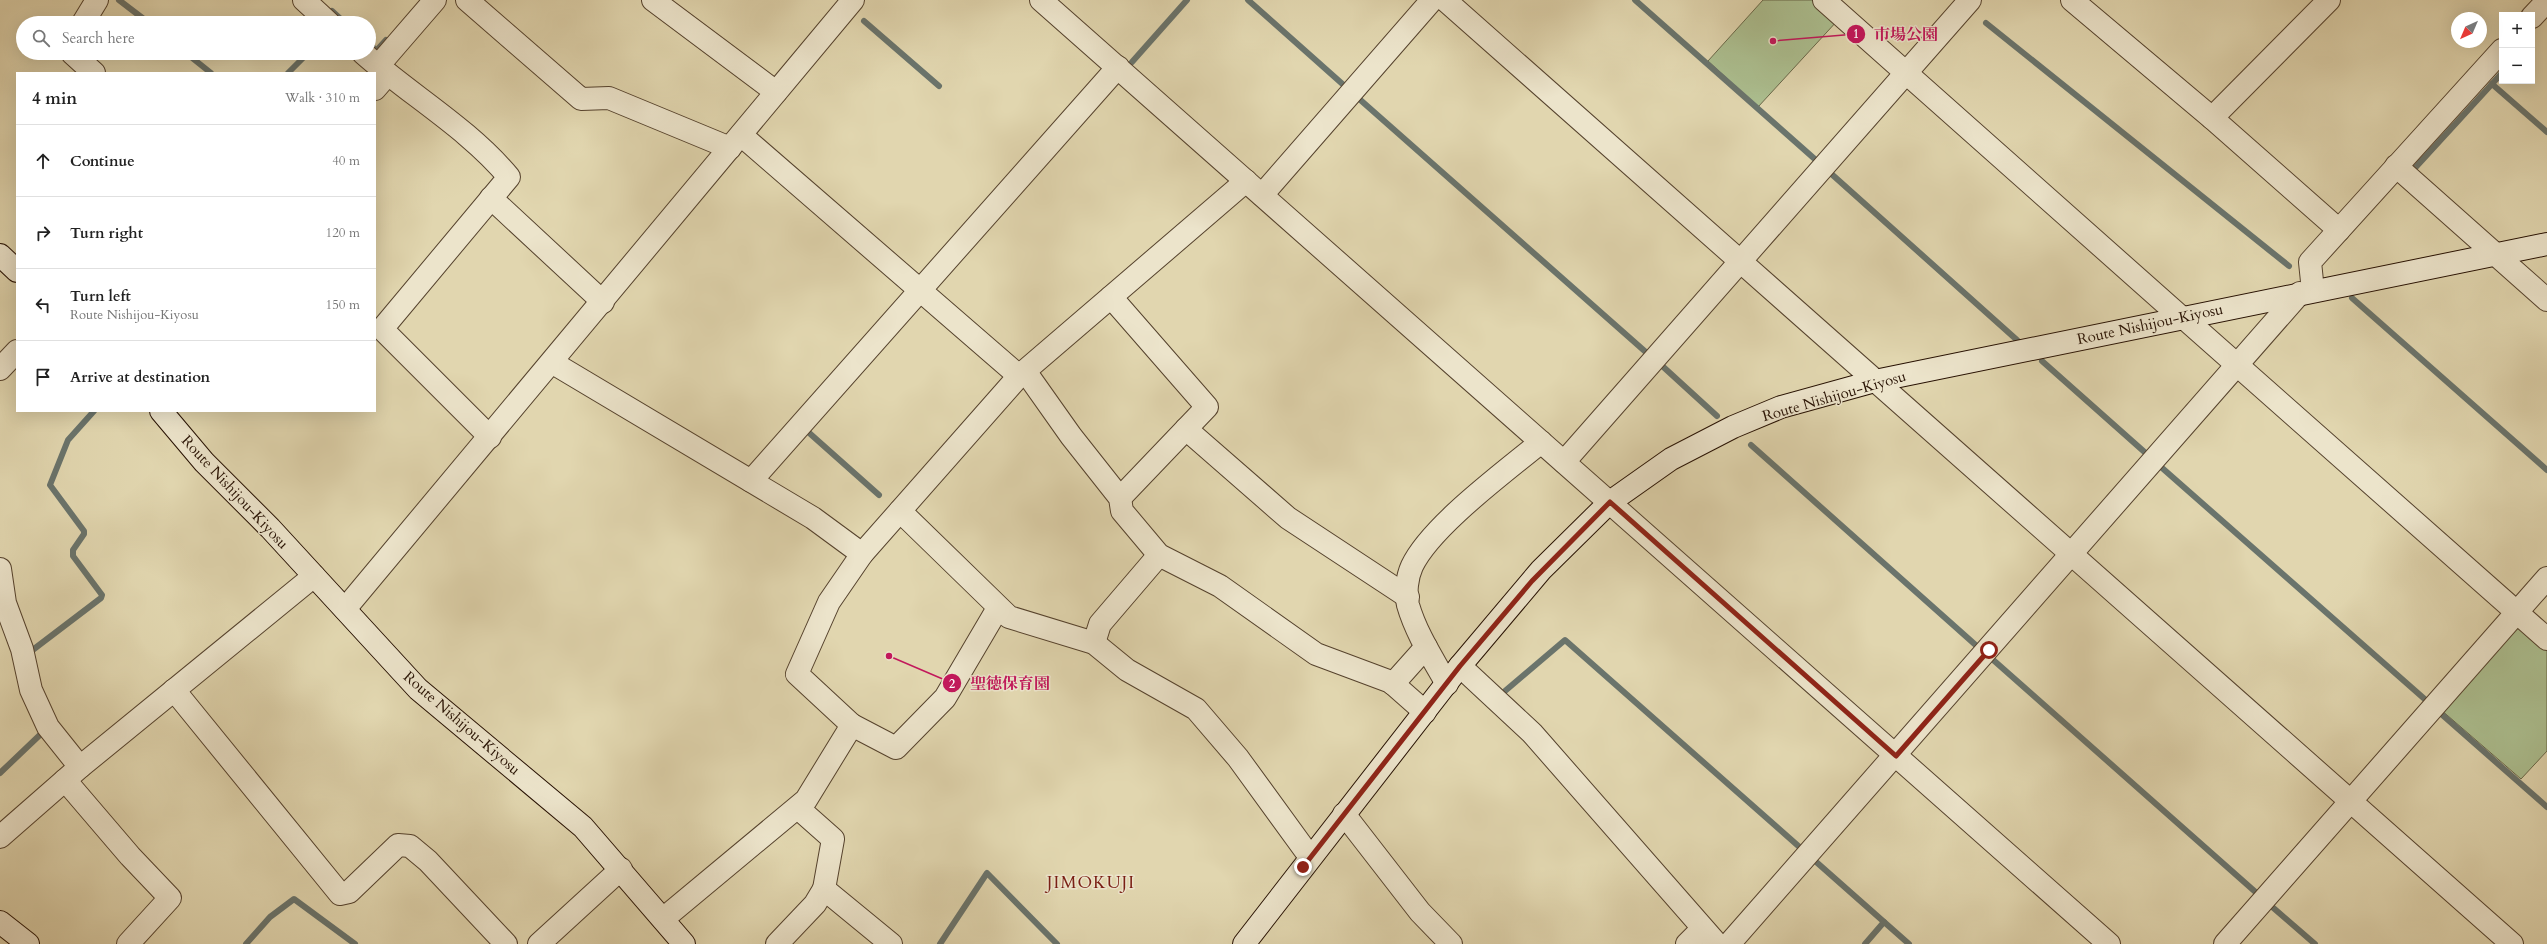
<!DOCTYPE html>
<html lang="en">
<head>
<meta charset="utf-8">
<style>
  body { margin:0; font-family:Cardo,"Noto Serif JP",serif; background:#f6f6f6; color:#222 }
  .controls { position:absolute; right:12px; top:12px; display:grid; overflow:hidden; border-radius:0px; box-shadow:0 4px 16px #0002 }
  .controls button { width:36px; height:36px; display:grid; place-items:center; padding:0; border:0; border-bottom:1px solid #e0e0e0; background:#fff; color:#222; font:20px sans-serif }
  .compass { position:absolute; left:2451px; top:12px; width:36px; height:36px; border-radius:50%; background:#fff; box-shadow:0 4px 16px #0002; rotate:224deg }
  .stop { position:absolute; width:12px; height:12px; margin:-9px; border:3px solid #8f2418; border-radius:50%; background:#fff }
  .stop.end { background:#8f2418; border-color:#fff; box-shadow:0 1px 4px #0008 }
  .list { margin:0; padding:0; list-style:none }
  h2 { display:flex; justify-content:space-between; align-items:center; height:52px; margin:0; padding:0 16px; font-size:17px }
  h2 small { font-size:13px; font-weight:400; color:#767676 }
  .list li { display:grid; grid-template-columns:26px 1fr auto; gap:12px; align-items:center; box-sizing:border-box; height:72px; padding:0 16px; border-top:1px solid #e0e0e0 }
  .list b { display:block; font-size:15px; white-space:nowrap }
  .list p { margin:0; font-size:13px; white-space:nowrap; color:#767676 }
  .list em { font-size:13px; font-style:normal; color:#767676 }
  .icon { flex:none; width:22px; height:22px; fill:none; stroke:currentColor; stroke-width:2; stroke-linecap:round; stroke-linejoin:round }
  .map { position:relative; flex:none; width:2547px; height:944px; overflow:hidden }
  .search { position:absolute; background:#fff; box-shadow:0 4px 16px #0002; left:16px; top:16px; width:360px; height:44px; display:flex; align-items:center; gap:10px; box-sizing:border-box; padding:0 14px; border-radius:22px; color:#767676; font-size:15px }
  .panel { position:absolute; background:#fff; box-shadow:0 4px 16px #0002; left:16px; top:72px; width:360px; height:340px; border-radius:0px }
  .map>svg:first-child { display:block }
</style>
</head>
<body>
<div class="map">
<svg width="2547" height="944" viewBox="0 0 2547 944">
  <rect width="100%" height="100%" fill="#e1d6af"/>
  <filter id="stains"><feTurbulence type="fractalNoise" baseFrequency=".005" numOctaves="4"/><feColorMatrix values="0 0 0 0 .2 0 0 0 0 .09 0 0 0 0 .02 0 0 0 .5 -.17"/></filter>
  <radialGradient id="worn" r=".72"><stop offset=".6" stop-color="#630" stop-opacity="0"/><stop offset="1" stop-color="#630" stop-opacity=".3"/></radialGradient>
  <g fill="#acbf90" stroke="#696849">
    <path d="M 1763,0 L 1816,0 L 1838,20 L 1758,107 L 1708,61 Z"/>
    <path d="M 2515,624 L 2547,645 L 2547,751 L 2521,779 L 2440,709 Z"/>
  </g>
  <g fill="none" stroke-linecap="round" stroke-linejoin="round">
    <g stroke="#6a746c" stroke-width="6">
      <path d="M 119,0 L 149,23"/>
      <path d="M 1248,0 L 1347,88"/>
      <path d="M 1635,0 L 1817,161"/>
      <path d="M 332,11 L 345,23"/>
      <path d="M 864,21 L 939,86"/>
      <path d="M 1986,23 L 2289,266"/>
      <path d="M 372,46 L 376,51 L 386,40"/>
      <path d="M 186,53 L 211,73"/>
      <path d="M 1132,62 L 1187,0"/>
      <path d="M 288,73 L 308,53"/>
      <path d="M 2492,84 L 2547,132"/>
      <path d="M 1357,97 L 1648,354"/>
      <path d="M 2415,168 L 2502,73"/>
      <path d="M 1827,170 L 2017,340"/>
      <path d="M 2352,298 L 2547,470"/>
      <path d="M 2042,361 L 2149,456"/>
      <path d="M 1659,363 L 1717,416"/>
      <path d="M 810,427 L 807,431 L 879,495"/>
      <path d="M 1751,445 L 1979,648"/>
      <path d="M 2161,467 L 2428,702"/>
      <path d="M 30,655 L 30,652 L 101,598 L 102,595 L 73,556 L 73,550 L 84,534 L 84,531 L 50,485 L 68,440 L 94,411"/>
      <path d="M 1991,658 L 2260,896"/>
      <path d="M 1505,691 L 1565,640 L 1804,851"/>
      <path d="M 2439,712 L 2547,807"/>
      <path d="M 0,773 L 43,732"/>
      <path d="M 1814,860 L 1909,944"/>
      <path d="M 2270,905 L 2315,944"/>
      <path d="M 246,944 L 270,917 L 294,899 L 355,944"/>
      <path d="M 940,944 L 987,873 L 1057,944"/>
      <path d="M 1865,944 L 1884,922"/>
    </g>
    <g stroke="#55422d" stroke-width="24">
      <g id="minor">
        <path d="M 304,0 L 329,23"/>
        <path d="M 467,0 L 581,99 L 609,98 L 730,148"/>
        <path d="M 653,0 L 776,92"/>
        <path d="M 1445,0 L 2512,944"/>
        <path d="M 1824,0 L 2182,318"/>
        <path d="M 2072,0 L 2212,118 L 2339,230"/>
        <path d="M 2532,17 L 2547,1"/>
        <path d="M 83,23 L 97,0"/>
        <path d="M 72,53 L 94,73"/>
        <path d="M 363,53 C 410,95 468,128 509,177 L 382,329 L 490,437"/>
        <path d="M 378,66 L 435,0"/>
        <path d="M 375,89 L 388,74"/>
        <path d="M 2212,118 L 2329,0"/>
        <path d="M 741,135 L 1019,376"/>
        <path d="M 2396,166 L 2547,300"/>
        <path d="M 1262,195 L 1432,0"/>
        <path d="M 491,198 L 603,302"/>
        <path d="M 2313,291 L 2310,262 L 2502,50"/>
        <path d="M 1111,297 L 1207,407 L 1120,498"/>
        <path d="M 2184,318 L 2547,639"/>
        <path d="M 553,363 L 813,518 L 862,554"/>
        <path d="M 0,369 L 17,351"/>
        <path d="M 1025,371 L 1071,436 L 1120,498 L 1122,511 L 1159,555 L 1220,586 L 1316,654 L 1391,682 L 1425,712"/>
        <path d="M 1186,429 L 1288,518 L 1408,597"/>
        <path d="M 1564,462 L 1970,0"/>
        <path d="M 751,481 L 1118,67"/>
        <path d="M 900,511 L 1009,617 L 1094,643 L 1127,670 L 1196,709 L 1238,758 L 1310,857"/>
        <path d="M 0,569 L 5,603 L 22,649 L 31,690 L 48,727 L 80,767"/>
        <path d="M 345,609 L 853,0"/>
        <path d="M 1094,643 L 1100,624 L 1159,555"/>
        <path d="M 1460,666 L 1532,733 L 1717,944"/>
        <path d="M 1393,684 L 1426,647"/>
        <path d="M 1447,684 C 1433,659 1416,633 1408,605 C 1405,593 1407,577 1412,566 C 1431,526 1505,472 1541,442"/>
        <path d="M 174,690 L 340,894 L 349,892 L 398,845 L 410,846 L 428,861 L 506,944"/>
        <path d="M 852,725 L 896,748 L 945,698 L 998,608"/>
        <path d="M 65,780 L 130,856 L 170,898 L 128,944"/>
        <path d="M 798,808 L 833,839 L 824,889 L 891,944"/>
        <path d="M 1344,814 L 1420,912 L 1451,944"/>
        <path d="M 0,837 L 80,767 L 314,576"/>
        <path d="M 663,919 L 806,800 L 852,725 L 797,674 L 829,602 L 862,554 L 1019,376 L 1246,181"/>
        <path d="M 539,944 L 621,869"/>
        <path d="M 777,944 L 815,904 L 824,889"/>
        <path d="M 1687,944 L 1702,929"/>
        <path d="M 1729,944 L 2300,293"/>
        <path d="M 2225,944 L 2547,578"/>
      </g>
    </g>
    <g stroke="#55422d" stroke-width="24">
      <path id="tertiary" d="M 1041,0 L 2109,944"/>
    </g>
    <g stroke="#261002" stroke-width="24">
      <g id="secondary">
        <path d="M 0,255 L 17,271"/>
        <path d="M 161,411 L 204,462 L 270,528 L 418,689 L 583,827 L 684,944"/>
        <path d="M 0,922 L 28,944"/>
        <path d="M 1244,944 L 1460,666 L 1541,570 L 1610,502 L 1671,459 L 1733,427 L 1781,407 L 1875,381 L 2547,244"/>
      </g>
    </g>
    <use href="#minor" stroke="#ece4cb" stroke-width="22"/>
    <use href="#tertiary" stroke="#ece4cb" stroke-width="22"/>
    <use href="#secondary" stroke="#ece4cb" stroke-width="22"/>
  </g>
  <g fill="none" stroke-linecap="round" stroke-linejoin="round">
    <path stroke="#8f2418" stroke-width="5" d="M 1303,867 L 1460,666 L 1532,581 L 1610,502 L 1896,756 L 1989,650"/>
  </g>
  <g text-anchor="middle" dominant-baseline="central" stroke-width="3" stroke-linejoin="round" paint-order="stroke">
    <g font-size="15" fill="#261002" stroke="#ece4cb">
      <text transform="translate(2150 324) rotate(-12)">Route Nishijou-Kiyosu</text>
      <text transform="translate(1834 396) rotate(-16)">Route Nishijou-Kiyosu</text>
      <text transform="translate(235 492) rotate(47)">Route Nishijou-Kiyosu</text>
      <text transform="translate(462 723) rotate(41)">Route Nishijou-Kiyosu</text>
    </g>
    <g font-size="17" letter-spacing="1" fill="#7a1f14" stroke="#ece4cb">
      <text x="1091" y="882">JIMOKUJI</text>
    </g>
  </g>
  <path fill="none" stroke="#c2185b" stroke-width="1.5" d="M1773 41L1856 34M889 656L952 683"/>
  <g fill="#c2185b" stroke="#ece4cb" stroke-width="1.5">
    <circle cx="1773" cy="41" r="4"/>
    <circle cx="889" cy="656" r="4"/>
    <circle cx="1856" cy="34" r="10"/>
    <circle cx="952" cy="683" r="10"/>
  </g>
  <g font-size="12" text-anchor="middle" font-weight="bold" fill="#fff">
    <text x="1856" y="38">1</text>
    <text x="952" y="688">2</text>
  </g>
  <g font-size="16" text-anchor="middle" font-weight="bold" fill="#c2185b" stroke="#ece4cb" stroke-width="3" stroke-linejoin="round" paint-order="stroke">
    <text x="1906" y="40">市場公園</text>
    <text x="1010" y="689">聖徳保育園</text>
  </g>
  <rect width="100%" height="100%" filter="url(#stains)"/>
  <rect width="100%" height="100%" fill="url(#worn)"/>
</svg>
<div class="controls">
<button>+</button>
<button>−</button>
</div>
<svg class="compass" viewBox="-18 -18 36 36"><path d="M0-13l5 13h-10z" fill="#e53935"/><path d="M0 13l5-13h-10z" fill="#767676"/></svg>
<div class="stop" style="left:1989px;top:650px"></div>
<div class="stop end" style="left:1303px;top:867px"></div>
<div class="search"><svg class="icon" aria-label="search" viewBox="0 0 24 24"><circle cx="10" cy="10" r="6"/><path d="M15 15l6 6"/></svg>Search here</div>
<section class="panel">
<h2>4 min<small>Walk · 310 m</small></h2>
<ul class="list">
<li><svg class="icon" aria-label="ahead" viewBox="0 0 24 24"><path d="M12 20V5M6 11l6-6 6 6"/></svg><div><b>Continue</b></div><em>40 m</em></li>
<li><svg class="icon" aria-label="right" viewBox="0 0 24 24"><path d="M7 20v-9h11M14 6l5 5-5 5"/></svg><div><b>Turn right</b></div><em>120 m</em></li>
<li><svg class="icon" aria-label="left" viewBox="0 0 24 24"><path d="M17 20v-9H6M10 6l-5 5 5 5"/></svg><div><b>Turn left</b><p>Route Nishijou-Kiyosu</p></div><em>150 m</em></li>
<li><svg class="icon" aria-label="arrive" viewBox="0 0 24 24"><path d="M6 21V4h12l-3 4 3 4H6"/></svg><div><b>Arrive at destination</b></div></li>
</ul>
</section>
</div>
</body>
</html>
